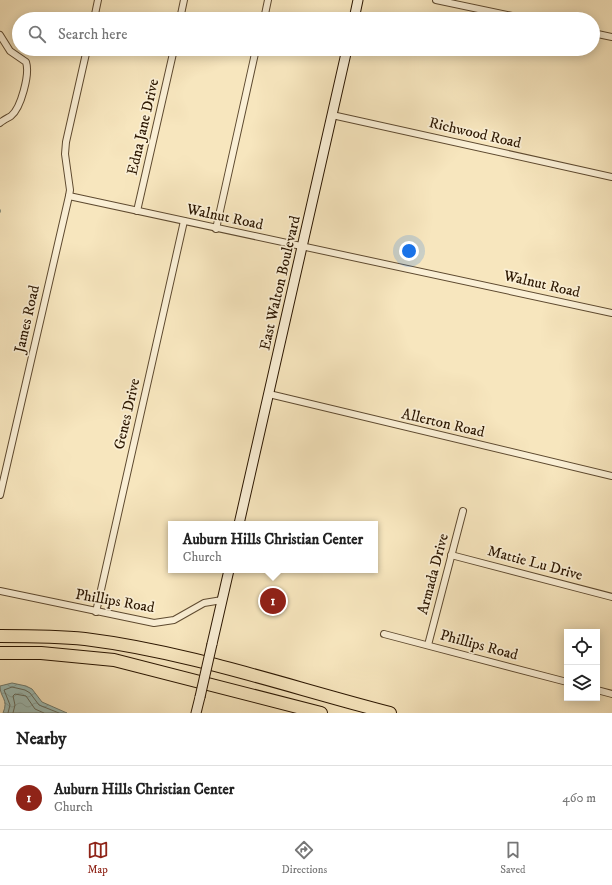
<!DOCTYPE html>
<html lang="en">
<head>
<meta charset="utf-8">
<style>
  body { margin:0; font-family:"IM FELL DW Pica",serif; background:#f2f2f2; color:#222 }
  .controls { position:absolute; right:12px; bottom:12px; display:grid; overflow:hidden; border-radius:0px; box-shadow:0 2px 10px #0003 }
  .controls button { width:36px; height:36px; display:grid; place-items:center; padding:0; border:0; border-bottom:1px solid #e0e0e0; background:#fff; color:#222; font:20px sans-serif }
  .you { position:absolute; left:409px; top:251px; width:14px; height:14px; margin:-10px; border:3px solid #fff; border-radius:50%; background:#1a73e8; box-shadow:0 0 0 6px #1a73e833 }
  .badge { display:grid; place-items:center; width:26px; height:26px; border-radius:50%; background:#8f2418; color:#fff; font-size:13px; font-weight:700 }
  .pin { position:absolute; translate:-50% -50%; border:2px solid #fff; box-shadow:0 1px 4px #0006 }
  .popup { position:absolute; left:168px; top:521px; width:210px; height:52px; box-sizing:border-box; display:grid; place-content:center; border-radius:0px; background:#fff; filter:drop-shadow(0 1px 3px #0005); font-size:13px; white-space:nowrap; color:#767676 }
  .popup b { font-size:15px; color:#222 }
  .popup::after { content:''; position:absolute; left:50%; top:100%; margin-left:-8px; border:8px solid transparent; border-top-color:#fff }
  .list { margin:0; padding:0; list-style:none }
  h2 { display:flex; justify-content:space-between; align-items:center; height:52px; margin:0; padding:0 16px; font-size:17px }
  h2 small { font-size:13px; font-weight:400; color:#767676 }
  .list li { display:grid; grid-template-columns:26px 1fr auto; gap:12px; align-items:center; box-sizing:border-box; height:64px; padding:0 16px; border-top:1px solid #e0e0e0 }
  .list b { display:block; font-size:15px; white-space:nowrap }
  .list p { margin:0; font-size:13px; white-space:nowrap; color:#767676 }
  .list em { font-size:13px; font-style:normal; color:#767676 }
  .icon { flex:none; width:22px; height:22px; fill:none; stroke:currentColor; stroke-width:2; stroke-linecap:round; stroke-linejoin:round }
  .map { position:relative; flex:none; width:612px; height:713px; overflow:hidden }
  .search { position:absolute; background:#fff; box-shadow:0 2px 10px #0003; left:12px; right:12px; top:12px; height:44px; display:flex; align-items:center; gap:10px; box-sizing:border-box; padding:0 14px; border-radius:22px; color:#767676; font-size:15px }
  .sheet { height:116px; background:#fff }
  nav { display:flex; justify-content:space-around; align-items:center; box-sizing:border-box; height:56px; border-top:1px solid #e0e0e0; background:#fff; font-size:11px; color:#767676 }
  nav a { display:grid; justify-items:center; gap:2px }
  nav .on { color:#8f2418 }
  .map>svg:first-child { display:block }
</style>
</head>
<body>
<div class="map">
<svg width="612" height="713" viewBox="0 0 612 713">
  <defs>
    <pattern id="water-waves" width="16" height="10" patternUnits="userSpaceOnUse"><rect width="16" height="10" fill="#9ebeb7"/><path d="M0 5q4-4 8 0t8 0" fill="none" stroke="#88a39c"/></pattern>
  </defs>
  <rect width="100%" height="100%" fill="#f7e6be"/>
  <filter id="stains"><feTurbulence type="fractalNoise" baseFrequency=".005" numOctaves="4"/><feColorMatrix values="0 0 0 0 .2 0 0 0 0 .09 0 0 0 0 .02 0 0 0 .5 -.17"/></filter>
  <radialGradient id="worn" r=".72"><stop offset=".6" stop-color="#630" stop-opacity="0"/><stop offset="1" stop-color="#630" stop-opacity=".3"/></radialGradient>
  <path fill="url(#water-waves)" stroke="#707b6e" d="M 12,683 L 26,686 L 32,689 L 42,702 L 67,713 L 3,713 C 9,699 0,698 0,686 Z"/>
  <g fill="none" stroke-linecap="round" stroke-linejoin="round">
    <g stroke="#646a5c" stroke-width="1">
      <path d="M 8,713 L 10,705 L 4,690 L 12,687 L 25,690 L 30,693 L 39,705 L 59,713"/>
      <path d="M 13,713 L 15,705 L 13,696 L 15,694 L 26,696 L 35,709 L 44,713"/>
    </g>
    <path stroke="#707b6e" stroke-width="1.5" d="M 0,210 L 0,212"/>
    <g stroke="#5e4a30" stroke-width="8">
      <g id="minor">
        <path d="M 436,0 L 526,19"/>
        <path d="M 94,19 L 98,0"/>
        <path d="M 180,19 L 184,0"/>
        <path d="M 264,19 L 268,0"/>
        <path d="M 593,33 L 612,37"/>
        <path d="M 0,35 L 10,51 L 26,62 C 30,74 21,108 11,116 C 8,118 3,120 0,123"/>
        <path d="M 332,115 L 612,177"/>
        <path d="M 69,196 L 612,313"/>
        <path d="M 137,211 L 174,49"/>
        <path d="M 216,229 L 256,49"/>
        <path d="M 269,394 L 612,476"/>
        <path d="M 0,495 L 69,196 L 70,190 L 65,154 L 66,142 L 87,49"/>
        <path d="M 451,555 L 612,597"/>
        <path d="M 0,591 L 154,623 L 174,620 L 204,603 L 222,600"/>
        <path d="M 96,612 L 184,221"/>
        <path d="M 384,634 L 567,682"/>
        <path d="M 428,645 L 463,511"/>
        <path d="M 597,690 L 612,694"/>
      </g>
    </g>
    <g stroke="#2b1601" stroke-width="11">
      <g id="secondary">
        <path d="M 354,19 L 358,0"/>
        <path d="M 239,524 L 347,49"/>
        <path d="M 212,644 L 229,570"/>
        <path d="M 196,713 L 200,697"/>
      </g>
    </g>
    <g stroke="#2b1601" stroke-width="14">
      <g id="motorway">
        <path d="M 0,636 C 28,636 57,636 85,639 C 189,652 289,687 390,713"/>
        <path d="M 0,653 L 41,653 L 114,660 L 321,713"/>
      </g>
    </g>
    <use href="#minor" stroke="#faefd5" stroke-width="6"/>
    <use href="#secondary" stroke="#faefd5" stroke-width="9"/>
    <use href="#motorway" stroke="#f7e6be" stroke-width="12"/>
    <g stroke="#2b1601" stroke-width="11" stroke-linecap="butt">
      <path id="secondary-bridge" d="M 200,697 L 212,644"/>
    </g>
    <use href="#secondary-bridge" stroke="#faefd5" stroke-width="9"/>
  </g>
  <g text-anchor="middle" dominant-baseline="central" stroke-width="3.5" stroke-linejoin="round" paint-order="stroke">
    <g font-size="15" fill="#2b1601" stroke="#faefd5">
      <text transform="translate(143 127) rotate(-77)">Edna Jane Drive</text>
      <text transform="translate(475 133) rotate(13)">Richwood Road</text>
      <text transform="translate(225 217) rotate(12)">Walnut Road</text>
      <text transform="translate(280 283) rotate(-77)">East Walton Boulevard</text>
      <text transform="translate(542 284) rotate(13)">Walnut Road</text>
      <text transform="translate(27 319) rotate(-77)">James Road</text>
      <text transform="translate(127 414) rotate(-77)">Genes Drive</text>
      <text transform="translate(443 423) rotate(13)">Allerton Road</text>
      <text transform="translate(535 563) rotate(15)">Mattie Lu Drive</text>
      <text transform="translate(433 574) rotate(-75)">Armada Drive</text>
      <text transform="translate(115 601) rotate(10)">Phillips Road</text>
      <text transform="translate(479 645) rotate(15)">Phillips Road</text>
    </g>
  </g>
  <rect width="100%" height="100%" filter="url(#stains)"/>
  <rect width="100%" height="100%" fill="url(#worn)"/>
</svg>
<div class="controls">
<button><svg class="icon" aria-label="locate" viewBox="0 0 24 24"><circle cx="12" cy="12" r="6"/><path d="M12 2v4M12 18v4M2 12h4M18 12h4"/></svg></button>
<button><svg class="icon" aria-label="layers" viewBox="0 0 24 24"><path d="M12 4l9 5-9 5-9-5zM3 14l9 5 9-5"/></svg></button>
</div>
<div class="you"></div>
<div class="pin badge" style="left:273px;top:601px">1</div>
<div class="popup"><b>Auburn Hills Christian Center</b>Church</div>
<div class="search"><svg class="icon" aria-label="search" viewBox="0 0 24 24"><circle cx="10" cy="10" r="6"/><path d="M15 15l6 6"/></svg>Search here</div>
</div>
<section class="sheet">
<h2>Nearby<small></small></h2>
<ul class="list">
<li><span class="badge">1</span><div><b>Auburn Hills Christian Center</b><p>Church</p></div><em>460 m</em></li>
</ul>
</section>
<nav>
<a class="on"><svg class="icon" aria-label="map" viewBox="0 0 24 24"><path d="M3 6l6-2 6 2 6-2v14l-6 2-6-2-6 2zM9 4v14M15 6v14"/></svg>Map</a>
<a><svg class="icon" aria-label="directions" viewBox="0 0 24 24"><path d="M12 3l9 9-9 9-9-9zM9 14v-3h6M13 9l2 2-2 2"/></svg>Directions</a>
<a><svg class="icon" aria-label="saved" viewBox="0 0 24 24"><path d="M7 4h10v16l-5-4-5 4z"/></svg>Saved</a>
</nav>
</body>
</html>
